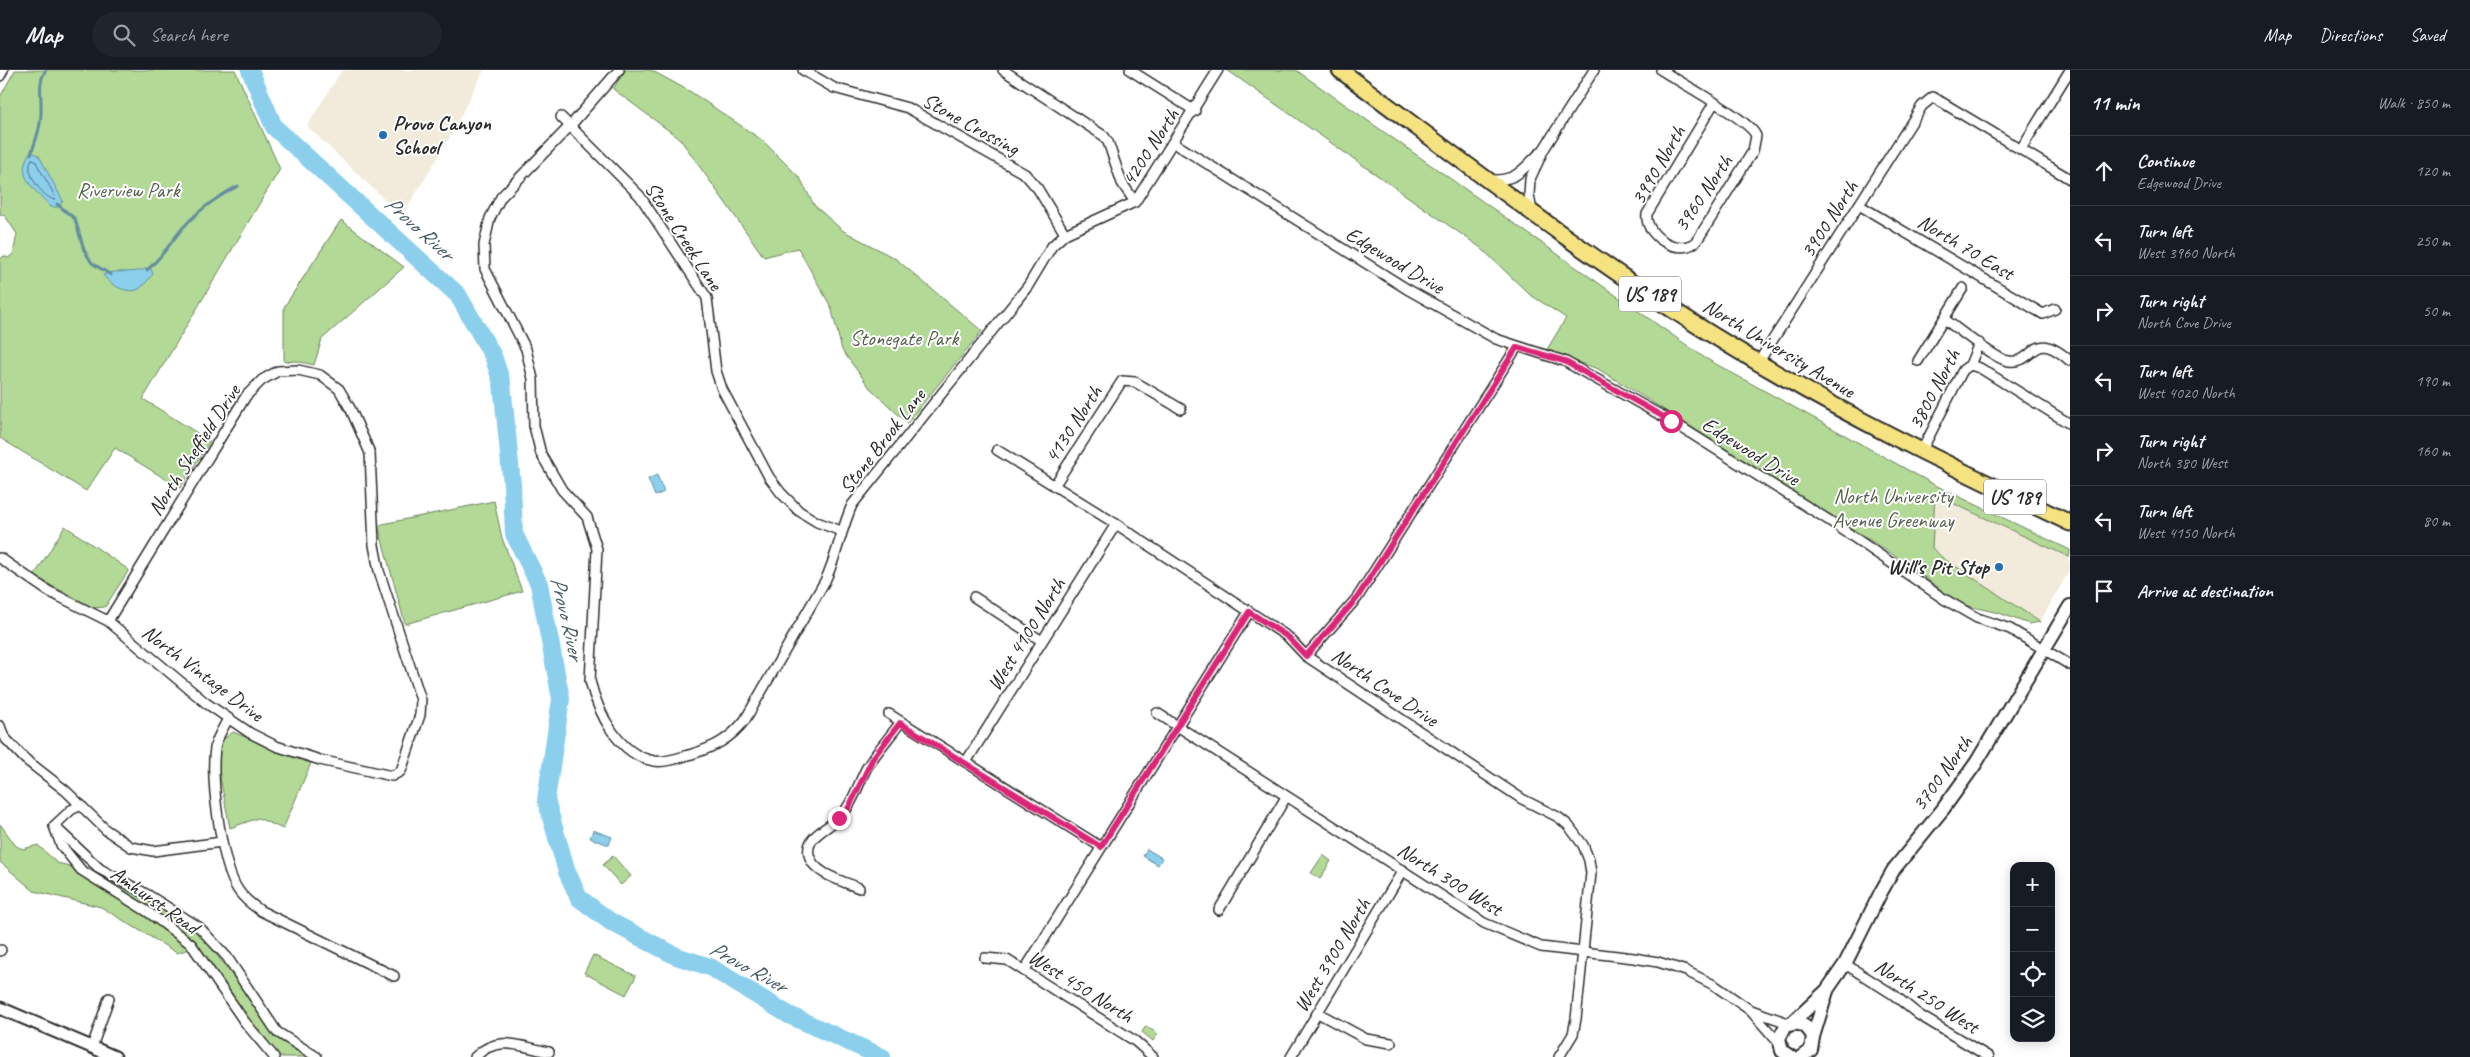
<!DOCTYPE html>
<html lang="en">
<head>
<meta charset="utf-8">
<style>
  body { margin:0; font-family:Caveat,sans-serif; background:#20242c; color:#f1f3f6 }
  .controls { position:absolute; right:15px; bottom:15px; display:grid; overflow:hidden; border-radius:10px; box-shadow:0 2px 12px #0003 }
  .controls button { width:45px; height:45px; display:grid; place-items:center; padding:0; border:0; border-bottom:1px solid #363941; background:#171b24; color:#f1f3f6; font:25px sans-serif }
  .stop { position:absolute; width:15px; height:15px; margin:-11px; border:4px solid #db2777; border-radius:50%; background:#fff }
  .stop.end { background:#db2777; border-color:#fff; box-shadow:0 1px 5px #0008 }
  .list { margin:0; padding:0; list-style:none }
  h2 { display:flex; justify-content:space-between; align-items:center; height:65px; margin:0; padding:0 20px; font-size:21px }
  h2 small { font-size:16px; font-weight:400; color:#9ea1a6 }
  .list li { display:grid; grid-template-columns:32px 1fr auto; gap:15px; align-items:center; box-sizing:border-box; height:70px; padding:0 20px; border-top:1px solid #363941 }
  .list b { display:block; font-size:19px; white-space:nowrap }
  .list p { margin:0; font-size:16px; white-space:nowrap; color:#9ea1a6 }
  .list em { font-size:16px; font-style:normal; color:#9ea1a6 }
  .icon { flex:none; width:28px; height:28px; fill:none; stroke:currentColor; stroke-width:2; stroke-linecap:round; stroke-linejoin:round }
  .map { position:relative; flex:none; width:2070px; height:987px; overflow:hidden }
  header { display:flex; align-items:center; gap:30px; box-sizing:border-box; height:70px; padding:0 25px; background:#171b24; border-bottom:1px solid #363941 }
  header strong { font-size:24px }
  nav { display:flex; gap:28px; margin-inline-start:auto; font-size:18px }
  .search { width:350px; height:45px; background:#20242c; display:flex; align-items:center; gap:12px; box-sizing:border-box; padding:0 18px; border-radius:28px; color:#9ea1a6; font-size:19px }
  main { display:flex }
  aside { flex:1; background:#171b24 }
  .map>svg:first-child { display:block }
</style>
</head>
<body>
<header>
<strong>Map</strong>
<div class="search"><svg class="icon" aria-label="search" viewBox="0 0 24 24"><circle cx="10" cy="10" r="6"/><path d="M15 15l6 6"/></svg>Search here</div>
<nav><a>Map</a><a>Directions</a><a>Saved</a></nav>
</header>
<main>
<div class="map">
<svg width="2070" height="987" viewBox="0 0 2070 987">
  <rect width="100%" height="100%" fill="#fff"/>
  <filter id="ink" filterUnits="userSpaceOnUse"><feTurbulence type="fractalNoise" baseFrequency=".02" numOctaves="2"/><feDisplacementMap in="SourceGraphic" scale="10" xChannelSelector="R" yChannelSelector="G"/><feConvolveMatrix kernelMatrix="1 2 1 2 8 2 1 2 1" color-interpolation-filters="sRGB"/></filter>
  <g filter="url(#ink)">
    <g fill="#f2ebdc">
      <path d="M 342,0 L 484,0 L 446,74 L 402,146 L 307,56 Z"/>
      <path d="M 1935,425 L 1960,433 L 2069,487 L 2070,499 L 2040,552 L 1943,488 L 1931,477 Z"/>
    </g>
    <g fill="#b2d995" stroke="#6e8260">
      <path d="M 15,0 L 235,0 L 280,99 L 143,329 L 210,371 L 180,418 L 115,378 L 86,421 L 0,368 L 0,189 L 4,186 L 8,188 L 13,184 L 17,164 L 5,146 L 0,144 L 0,27 Z"/>
      <path d="M 625,0 L 651,0 L 691,22 L 762,70 L 800,108 L 814,135 L 842,160 L 896,189 L 982,261 L 907,353 L 870,318 L 842,280 L 831,237 L 798,178 L 764,187 L 680,69 L 613,19 Z"/>
      <path d="M 1227,0 L 1296,0 L 1705,288 L 1935,415 L 2070,480 L 2069,487 L 1935,425 L 1932,478 L 1943,488 L 2040,552 L 2029,554 L 1999,543 L 1959,534 L 1906,493 L 1647,329 L 1598,299 L 1546,281 L 1566,248 L 1529,224 L 1481,178 Z"/>
      <path d="M 341,150 L 404,197 L 322,269 L 314,295 L 296,291 L 284,292 L 284,237 Z"/>
      <path d="M 494,431 L 502,468 L 522,521 L 405,554 L 378,455 Z"/>
      <path d="M 65,456 L 129,500 L 105,537 L 93,538 L 34,506 Z"/>
      <path d="M 233,662 L 311,693 L 283,759 L 258,748 L 230,758 L 217,692 L 222,670 Z"/>
      <path d="M 0,754 L 16,776 L 23,779 L 38,775 L 57,793 L 105,804 L 198,860 L 279,968 L 305,987 L 281,987 L 258,963 L 196,877 L 177,883 L 101,837 L 34,821 L 0,792 Z"/>
      <path d="M 1323,785 L 1331,791 L 1320,809 L 1311,803 Z"/>
      <path d="M 613,786 L 631,806 L 621,815 L 603,795 Z"/>
      <path d="M 593,885 L 636,906 L 626,925 L 584,903 Z"/>
      <path d="M 1146,956 L 1158,964 L 1153,971 L 1142,962 Z"/>
    </g>
    <g fill="#8bcfed" stroke="#658d9f">
      <path d="M 31,81 L 39,86 L 63,131 L 58,137 L 51,137 C 35,119 13,106 31,81 Z"/>
      <path d="M 150,197 L 153,204 C 149,208 144,216 139,219 C 127,225 109,214 103,205 C 118,198 133,206 150,197 Z"/>
      <path d="M 657,405 L 664,422 L 655,426 L 648,409 Z"/>
      <path d="M 593,760 L 612,767 L 609,775 L 590,768 Z"/>
      <path d="M 1147,779 L 1162,788 L 1158,795 L 1143,786 Z"/>
    </g>
    <g fill="none" stroke-linecap="round" stroke-linejoin="round">
      <path stroke="#516d79" stroke-width="1" d="M 32,89 L 35,90 C 41,103 49,113 55,127 L 54,130 C 42,126 23,102 32,89 Z"/>
      <g stroke="#658d9f" stroke-width="3">
        <path d="M 31,84 C 36,70 41,56 41,42 C 42,27 37,13 46,0"/>
        <path d="M 57,134 L 75,149 L 84,180 L 92,193 L 111,205"/>
        <path d="M 147,200 C 160,189 167,178 177,165 C 193,144 215,128 238,116"/>
      </g>
      <path stroke="#8bcfed" stroke-width="18" d="M 250,0 L 274,57 L 458,225 L 493,286 L 502,313 L 512,415 L 514,464 L 539,514 L 561,629 L 546,730 L 567,802 L 579,828 L 611,852 L 676,886 L 710,897 L 789,945 L 882,987"/>
      <g stroke="#2b2b2b" stroke-width="12">
        <g id="minor">
          <path d="M 619,0 L 571,55 L 501,127 L 490,148 L 484,175 L 485,199 L 526,279 L 533,309 L 534,356 L 541,384 L 562,420 L 587,447 L 597,479 L 590,611 C 598,642 618,685 654,691 C 667,693 680,687 692,684 C 715,677 730,669 745,650 L 825,511 C 837,486 841,460 852,435 L 1028,216 L 1052,176 L 1065,164 L 1135,132 L 1218,0"/>
          <path d="M 803,0 L 834,18 L 908,38 L 1025,104 L 1038,119 L 1065,164"/>
          <path d="M 1003,0 L 1104,66 L 1108,72 L 1122,113 L 1135,132"/>
          <path d="M 1130,0 L 1195,41"/>
          <path d="M 1661,0 C 1678,11 1752,51 1756,66 L 1753,81 L 1698,169 C 1683,189 1644,167 1647,144 L 1714,33"/>
          <path d="M 0,6 L 3,0"/>
          <path d="M 561,47 L 640,126 L 707,228 L 716,301 L 722,319 L 769,407 L 781,423 L 799,441 L 817,452 L 841,461"/>
          <path d="M 1174,73 L 1407,219 L 1496,269 L 1564,291 L 1671,351 L 1830,451 L 1944,529 L 1977,548 L 2010,559 L 2070,595"/>
          <path d="M 2021,79 L 2070,0"/>
          <path d="M 1490,110 C 1519,111 1523,98 1542,81"/>
          <path d="M 1859,135 L 2043,244 L 2055,239"/>
          <path d="M 1532,141 L 1529,125 L 1530,109 L 1544,79 L 1594,0"/>
          <path d="M 1944,249 C 1957,258 1996,290 2009,291 C 2036,295 2031,256 2070,291"/>
          <path d="M 1918,291 L 1963,218"/>
          <path d="M 1758,293 L 1922,36 L 1933,27 L 2070,109"/>
          <path d="M 1970,295 L 1980,298 L 2070,354"/>
          <path d="M 997,380 L 1116,454 L 1288,567 L 1306,586 L 1522,729 L 1558,747 L 1568,755 L 1583,775 L 1589,790 L 1591,803 L 1576,949 L 1573,964 L 1559,987"/>
          <path d="M 1921,382 L 1963,300 L 1970,295 L 1979,273"/>
          <path d="M 1054,416 L 1122,311 L 1135,312 L 1181,339"/>
          <path d="M 0,488 L 48,521 L 108,551 L 206,633 L 250,663 L 276,676 L 320,690 L 392,706 L 401,701 L 420,645 L 421,630 L 379,501 L 374,475 L 370,383 L 351,340 L 339,319 L 320,305 L 298,300 L 278,301 L 262,310 L 246,326 L 108,551"/>
          <path d="M 974,527 L 1042,571"/>
          <path d="M 1306,586 L 1357,528 L 1517,277"/>
          <path d="M 1157,643 L 1484,853 L 1541,877 L 1634,888 L 1658,892 L 1686,901 L 1714,915 L 1750,940 L 1779,973"/>
          <path d="M 889,644 L 1101,777"/>
          <path d="M 228,649 C 224,656 219,665 216,673 C 209,703 221,794 238,820 C 244,829 252,835 261,841 L 394,906"/>
          <path d="M 0,656 L 4,667 L 25,689 L 66,721 L 106,760 L 131,777 L 153,781 L 222,772"/>
          <path d="M 966,692 L 1116,454"/>
          <path d="M 54,756 L 100,799 L 148,825 L 199,857 L 227,887 L 277,962 L 317,987"/>
          <path d="M 54,756 L 71,740 L 81,735"/>
          <path d="M 55,759 L 61,775 L 81,800 L 148,842 L 191,874 L 244,951 L 274,987"/>
          <path d="M 859,818 C 843,811 813,804 809,785 C 805,765 830,758 841,746 C 853,733 858,715 866,699 C 875,683 889,668 900,653"/>
          <path d="M 1219,840 L 1286,727"/>
          <path d="M 0,881 L 1,880"/>
          <path d="M 985,888 L 1007,890 L 1135,971 L 1153,987"/>
          <path d="M 1845,894 L 1894,925 L 1919,945 L 1989,987"/>
          <path d="M 1024,901 L 1249,542"/>
          <path d="M 1751,940 L 1791,954"/>
          <path d="M 1318,943 L 1366,969 L 1391,973"/>
          <path d="M 92,977 L 109,928"/>
          <path d="M 475,987 C 498,964 522,977 549,982"/>
          <path d="M 1291,987 L 1403,800"/>
        </g>
      </g>
      <g stroke="#2b2b2b" stroke-width="15">
        <path id="tertiary" d="M 0,938 L 115,987"/>
      </g>
      <g stroke="#2b2b2b" stroke-width="16">
        <g id="secondary">
          <path d="M 1792,953 L 1827,920 L 1845,894 L 1881,822 L 1894,799 L 1943,739 L 1976,693 L 2070,536"/>
          <path d="M 1813,967 L 1827,921"/>
          <path d="M 1791,987 L 1782,981 L 1779,968 L 1786,956 C 1798,951 1807,954 1813,967 L 1811,980 L 1801,987"/>
        </g>
      </g>
      <g stroke="#2b2b2b" stroke-width="19">
        <path id="trunk" d="M 1340,0 C 1467,94 1593,193 1729,275 C 1838,342 1954,398 2070,453"/>
      </g>
      <use href="#minor" stroke="#fff" stroke-width="9"/>
      <use href="#tertiary" stroke="#fff" stroke-width="11"/>
      <use href="#secondary" stroke="#fff" stroke-width="12"/>
      <use href="#trunk" stroke="#f5e382" stroke-width="15"/>
    </g>
  </g>
  <g fill="none" stroke-linecap="round" stroke-linejoin="round" filter="url(#ink)">
    <path stroke="#db2777" stroke-width="6" d="M 839,748 L 848,739 L 873,688 L 900,653 L 1101,777 L 1249,542 L 1288,567 L 1306,586 L 1357,528 L 1517,277 L 1564,291 L 1671,351"/>
  </g>
  <g fill="#1f6fb2" stroke="#fff" stroke-width="2">
    <circle cx="383" cy="65" r="5"/>
    <circle cx="1999" cy="497" r="5"/>
  </g>
  <g text-anchor="middle" dominant-baseline="central" stroke-width="4" stroke-linejoin="round" paint-order="stroke">
    <g fill="#fff" stroke="#6b6b6b" stroke-width="1">
      <rect x="1619" y="206.5" width="62" height="35" rx="4"/>
      <rect x="1984" y="409.5" width="62" height="35" rx="4"/>
    </g>
    <g font-size="20" font-weight="bold" fill="#2b2b2b">
      <text x="1650" y="224">US 189</text>
      <text x="2015" y="427">US 189</text>
    </g>
    <g font-size="21" font-weight="bold" fill="#2b2b2b" stroke="#fff" text-anchor="start">
      <text x="393" y="53">Provo Canyon<tspan x="393" dy="24">School</tspan></text>
      <text x="1989" y="497" text-anchor="end">Will's Pit Stop</text>
    </g>
    <g font-size="21" fill="#2b2b2b" stroke="#fff">
      <text transform="translate(971 54) rotate(29)">Stone Crossing</text>
      <text transform="translate(1150 77) rotate(-57)">4200 North</text>
      <text transform="translate(1658 95) rotate(-60)">3990 North</text>
      <text transform="translate(1703 123) rotate(-56)">3960 North</text>
      <text transform="translate(1829 149) rotate(-57)">3900 North</text>
      <text transform="translate(684 166) rotate(57)">Stone Creek Lane</text>
      <text transform="translate(1966 177) rotate(31)">North 70 East</text>
      <text transform="translate(1395 190) rotate(31)">Edgewood Drive</text>
      <text transform="translate(1779 278) rotate(31)">North University Avenue</text>
      <text transform="translate(1934 319) rotate(-62)">3800 North</text>
      <text transform="translate(1073 354) rotate(-57)">4130 North</text>
      <text transform="translate(882 371) rotate(-52)">Stone Brook Lane</text>
      <text transform="translate(194 380) rotate(-57)">North Sheffield Drive</text>
      <text transform="translate(1751 381) rotate(32)">Edgewood Drive</text>
      <text transform="translate(1026 564) rotate(-58)">West 4100 North</text>
      <text transform="translate(203 603) rotate(37)">North Vintage Drive</text>
      <text transform="translate(1385 617) rotate(34)">North Cove Drive</text>
      <text transform="translate(1942 703) rotate(-54)">3700 North</text>
      <text transform="translate(1450 809) rotate(32)">North 300 West</text>
      <text transform="translate(155 830) rotate(35)">Amhurst Road</text>
      <text transform="translate(1332 885) rotate(-59)">West 3900 North</text>
      <text transform="translate(1081 916) rotate(32)">West 450 North</text>
      <text transform="translate(1927 926) rotate(33)">North 250 West</text>
    </g>
    <g font-size="21" fill="#545f4b" stroke="#fff">
      <text x="128" y="120">Riverview Park</text>
      <text x="904" y="268">Stonegate Park</text>
      <text x="1893" y="426">North University<tspan x="1893" dy="24">Avenue Greenway</tspan></text>
    </g>
    <g font-size="22" font-style="italic" fill="#485c65" stroke="#fff">
      <text transform="translate(419 158) rotate(42)">Provo River</text>
      <text transform="translate(567 548) rotate(77)">Provo River</text>
      <text transform="translate(748 897) rotate(29)">Provo River</text>
    </g>
  </g>
</svg>
<div class="controls">
<button>+</button>
<button>−</button>
<button><svg class="icon" aria-label="locate" viewBox="0 0 24 24"><circle cx="12" cy="12" r="6"/><path d="M12 2v4M12 18v4M2 12h4M18 12h4"/></svg></button>
<button><svg class="icon" aria-label="layers" viewBox="0 0 24 24"><path d="M12 4l9 5-9 5-9-5zM3 14l9 5 9-5"/></svg></button>
</div>
<div class="stop" style="left:1671px;top:351px"></div>
<div class="stop end" style="left:839px;top:748px"></div>
</div>
<aside>
<h2>11 min<small>Walk · 850 m</small></h2>
<ul class="list">
<li><svg class="icon" aria-label="ahead" viewBox="0 0 24 24"><path d="M12 20V5M6 11l6-6 6 6"/></svg><div><b>Continue</b><p>Edgewood Drive</p></div><em>120 m</em></li>
<li><svg class="icon" aria-label="left" viewBox="0 0 24 24"><path d="M17 20v-9H6M10 6l-5 5 5 5"/></svg><div><b>Turn left</b><p>West 3960 North</p></div><em>250 m</em></li>
<li><svg class="icon" aria-label="right" viewBox="0 0 24 24"><path d="M7 20v-9h11M14 6l5 5-5 5"/></svg><div><b>Turn right</b><p>North Cove Drive</p></div><em>50 m</em></li>
<li><svg class="icon" aria-label="left" viewBox="0 0 24 24"><path d="M17 20v-9H6M10 6l-5 5 5 5"/></svg><div><b>Turn left</b><p>West 4020 North</p></div><em>190 m</em></li>
<li><svg class="icon" aria-label="right" viewBox="0 0 24 24"><path d="M7 20v-9h11M14 6l5 5-5 5"/></svg><div><b>Turn right</b><p>North 380 West</p></div><em>160 m</em></li>
<li><svg class="icon" aria-label="left" viewBox="0 0 24 24"><path d="M17 20v-9H6M10 6l-5 5 5 5"/></svg><div><b>Turn left</b><p>West 4150 North</p></div><em>80 m</em></li>
<li><svg class="icon" aria-label="arrive" viewBox="0 0 24 24"><path d="M6 21V4h12l-3 4 3 4H6"/></svg><div><b>Arrive at destination</b></div></li>
</ul>
</aside>
</main>
</body>
</html>
